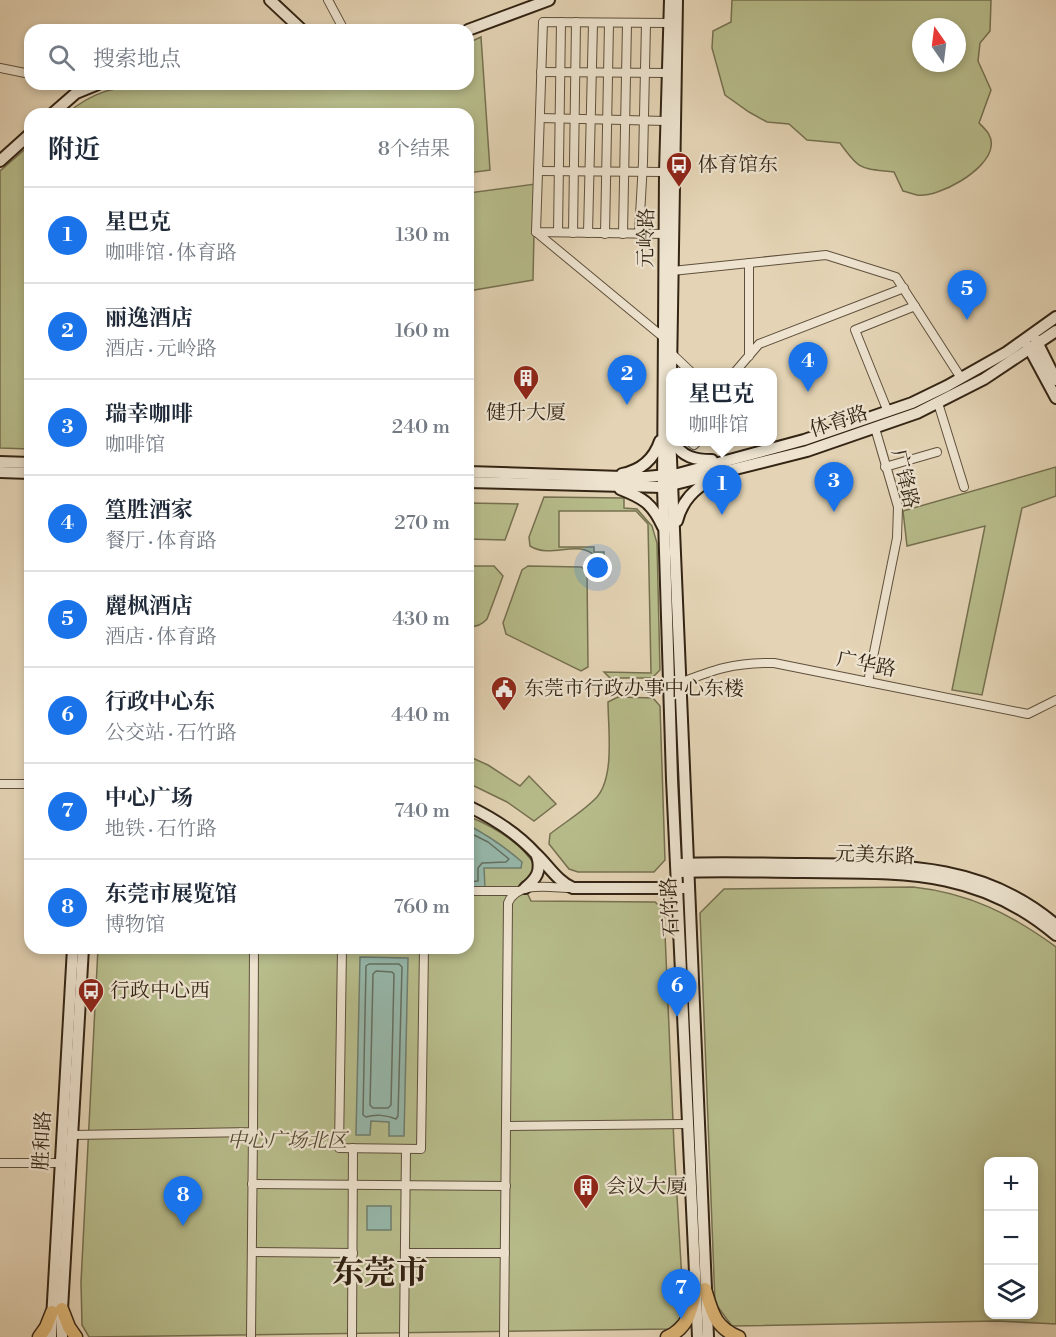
<!DOCTYPE html>
<html lang="zh">
<head>
<meta charset="utf-8">
<style>
  body { margin:0; font-family:"Libre Bodoni","Noto Serif SC",serif; background:#f6f6f7; color:#1f2937 }
  .controls { position:absolute; right:18px; bottom:18px; display:grid; overflow:hidden; border-radius:12px; box-shadow:0 3px 9px #0003 }
  .controls button { width:54px; height:54px; display:grid; place-items:center; padding:0; border:0; border-bottom:2px solid #e0e1e3; background:#fff; color:#1f2937; font:30px sans-serif }
  .compass { position:absolute; left:912px; top:18px; width:54px; height:54px; border-radius:50%; background:#fff; box-shadow:0 3px 9px #0003; rotate:346deg }
  .you { position:absolute; left:598px; top:568px; width:21px; height:21px; margin:-15px; border:4px solid #fff; border-radius:50%; background:#1a73e8; box-shadow:0 0 0 9px #1a73e833 }
  .badge { display:grid; place-items:center; width:39px; height:39px; border-radius:50%; background:#1a73e8; color:#fff; font-size:20px; font-weight:700 }
  .pin { position:absolute; translate:-50% -50px; filter:drop-shadow(0 2px 3px #0008) }
  .pin::after { content:''; position:absolute; top:32px; width:21px; height:18px; background:inherit; clip-path:polygon(0 0,100% 0,50% 100%) }
  .popup { position:absolute; left:666px; top:368px; width:111px; height:78px; box-sizing:border-box; display:grid; place-content:center; border-radius:12px; background:#fff; filter:drop-shadow(0 2px 4px #0005); font-size:20px; white-space:nowrap; color:#747a83 }
  .popup b { font-size:22px; color:#1f2937 }
  .popup::after { content:''; position:absolute; left:50%; top:100%; margin-left:-12px; border:12px solid transparent; border-top-color:#fff }
  .list { margin:0; padding:0; list-style:none }
  h2 { display:flex; justify-content:space-between; align-items:center; height:78px; margin:0; padding:0 24px; font-size:26px }
  h2 small { font-size:20px; font-weight:400; color:#747a83 }
  .list li { display:grid; grid-template-columns:39px 1fr auto; gap:18px; align-items:center; box-sizing:border-box; height:96px; padding:0 24px; border-top:2px solid #e0e1e3 }
  .list b { display:block; font-size:22px; white-space:nowrap }
  .list p { margin:0; font-size:20px; white-space:nowrap; color:#747a83 }
  .list em { font-size:20px; font-style:normal; color:#747a83 }
  .icon { flex:none; width:33px; height:33px; fill:none; stroke:currentColor; stroke-width:2; stroke-linecap:round; stroke-linejoin:round }
  .map { position:relative; flex:none; width:1056px; height:1337px; overflow:hidden }
  .search { position:absolute; background:#fff; box-shadow:0 3px 9px #0003; left:24px; top:24px; width:450px; height:66px; display:flex; align-items:center; gap:15px; box-sizing:border-box; padding:0 21px; border-radius:18px; color:#747a83; font-size:22px }
  .panel { position:absolute; background:#fff; box-shadow:0 3px 9px #0003; left:24px; top:108px; width:450px; height:846px; border-radius:18px }
  .map>svg:first-child { display:block }
</style>
</head>
<body>
<div class="map">
<svg width="1056" height="1337" viewBox="0 0 1056 1337">
  <rect width="100%" height="100%" fill="#e4d4b5"/>
  <filter id="stains"><feTurbulence type="fractalNoise" baseFrequency=".00333" numOctaves="4"/><feColorMatrix values="0 0 0 0 .2 0 0 0 0 .09 0 0 0 0 .02 0 0 0 .5 -.17"/></filter>
  <radialGradient id="worn" r=".72"><stop offset=".6" stop-color="#630" stop-opacity="0"/><stop offset="1" stop-color="#630" stop-opacity=".3"/></radialGradient>
  <g fill="#b7bc8b" stroke="#757050" stroke-width="1.5" fill-rule="evenodd">
    <path d="M 732,0 L 991,0 L 990,31 L 980,43 L 978,61 L 991,90 L 979,123 C 986,130 993,136 991,147 C 988,170 939,198 917,195 C 912,194 907,192 903,191 L 894,172 C 860,168 860,171 840,143 L 807,140 L 789,124 L 767,122 L 749,112 L 725,95 L 712,48 L 713,31 L 731,22 ZM 921,27 L 957,27 L 957,63 L 921,63 Z"/>
    <path d="M 481,37 L 490,170 L 468,173 L 468,114 L 66,114 C 94,91 112,88 147,84 L 468,84 L 468,43 Z"/>
    <path d="M 30,145 L 30,449 L 0,448 L 0,171 Z"/>
    <path d="M 468,184 L 469,193 L 535,184 L 533,280 L 468,291 Z"/>
    <path d="M 1056,467 L 1056,496 L 1022,508 L 982,695 L 952,690 L 985,526 L 907,546 L 903,511 Z"/>
    <path d="M 544,497 L 624,498 L 624,508 L 637,509 L 652,526 L 657,543 L 660,670 L 652,678 L 610,678 L 604,672 L 651,673 L 648,524 L 636,511 L 559,511 L 559,547 L 594,547 L 594,552 L 604,552 L 604,569 C 586,530 556,562 530,546 L 529,537 Z"/>
    <path d="M 468,503 L 518,504 L 505,540 L 468,539 Z"/>
    <path d="M 468,566 L 494,566 L 503,576 L 487,619 C 482,625 476,627 468,627 L 468,600 L 470,599 L 468,593 Z"/>
    <path d="M 528,566 L 581,567 L 587,571 L 588,667 L 581,671 L 506,634 L 503,623 L 522,570 Z"/>
    <path d="M 618,697 L 653,698 L 660,706 L 665,860 L 654,872 L 578,872 L 569,869 L 549,844 L 550,834 C 565,822 584,811 597,797 C 615,776 608,727 608,702 Z"/>
    <path d="M 468,756 L 488,765 L 520,786 L 529,776 L 556,804 L 534,821 L 507,802 L 468,783 Z"/>
    <path d="M 468,816 C 492,826 522,843 535,866 L 532,876 L 522,882 L 531,901 L 655,902 L 664,910 L 674,1145 L 684,1315 L 669,1329 L 89,1337 L 82,1325 L 81,1282 L 98,948 L 468,948 Z"/>
    <path d="M 913,887 C 969,893 1011,914 1056,947 L 1056,1324 L 997,1321 L 732,1326 L 715,1303 L 700,913 L 724,889 ZM 988,1162 L 1034,1162 L 1034,1314 L 988,1314 Z"/>
  </g>
  <g fill="#96b8ab" stroke="#6e7d6f" stroke-width="1.5">
    <path d="M 468,825 C 489,836 505,847 522,862 L 521,868 L 484,868 L 485,888 L 468,888 Z"/>
    <path d="M 360,957 L 408,958 L 404,1136 L 389,1136 L 389,1122 L 371,1121 L 370,1135 L 356,1135 Z"/>
    <rect x="367" y="1206" width="24" height="24"/>
  </g>
  <g fill="none" stroke-linecap="round" stroke-linejoin="round">
    <g stroke="#646e60" stroke-width="1.5">
      <path d="M 468,832 L 488,842 L 509,859 L 506,862 L 482,863 L 478,868 L 478,881 L 468,882"/>
      <path d="M 369,964 L 399,964 L 402,967 L 398,1116 L 396,1119 C 387,1115 375,1114 366,1117 L 363,1115 L 366,966 Z"/>
      <path d="M 376,971 L 392,972 L 394,974 L 391,1105 L 388,1108 L 373,1108 L 370,1105 L 373,974 Z"/>
    </g>
    <g stroke="#5f503c" stroke-width="10">
      <g id="street">
        <path d="M 328,0 L 344,30"/>
        <path d="M 0,68 L 30,74"/>
        <path d="M 541,72 L 668,73"/>
        <path d="M 540,118 L 666,121"/>
        <path d="M 538,171 L 665,172"/>
        <path d="M 536,232 L 663,337"/>
        <path d="M 558,232 L 561,22"/>
        <path d="M 573,233 L 576,22"/>
        <path d="M 588,233 L 593,23"/>
        <path d="M 639,233 L 643,162 L 646,23"/>
        <path d="M 605,234 L 609,23"/>
        <path d="M 623,234 L 627,23"/>
        <path d="M 665,234 L 536,232 L 543,22 L 669,23"/>
        <path d="M 672,271 L 826,255 L 896,277 L 961,378"/>
        <path d="M 671,353 L 691,372"/>
        <path d="M 749,356 L 749,263"/>
        <path d="M 735,372 L 759,344 L 904,288"/>
        <path d="M 938,403 L 964,487"/>
        <path d="M 888,412 L 855,330 L 915,306"/>
        <path d="M 690,442 L 694,445 L 697,442"/>
        <path d="M 713,442 L 718,446"/>
        <path d="M 885,467 L 937,452"/>
        <path d="M 868,682 L 897,538 L 898,507 L 875,428"/>
        <path d="M 677,684 C 713,670 734,662 774,663 L 1028,714 L 1056,700"/>
        <path d="M 0,784 L 30,784"/>
        <path d="M 572,888 C 552,888 517,880 508,903 L 506,1126 L 687,1124"/>
        <path d="M 468,891 L 517,891"/>
        <path d="M 342,948 L 339,1148 L 421,1149 L 424,948"/>
        <path d="M 72,1135 L 253,1132 L 254,948"/>
        <path d="M 0,1163 L 60,1163"/>
        <path d="M 252,1184 L 506,1186"/>
        <path d="M 252,1252 L 353,1253"/>
        <path d="M 405,1253 L 505,1253"/>
        <path d="M 251,1337 L 253,1132"/>
        <path d="M 352,1337 L 353,1148"/>
        <path d="M 404,1337 L 406,1149"/>
        <path d="M 504,1337 L 506,1126"/>
      </g>
    </g>
    <g stroke="#332414" stroke-width="14">
      <g id="secondary">
        <path d="M 270,0 L 302,30"/>
        <path d="M 670,0 L 665,172 L 663,487 L 672,779 L 698,1337"/>
        <path d="M 677,0 L 670,435 L 708,1337"/>
        <path d="M 468,30 L 549,0"/>
        <path d="M 52,114 L 76,93 L 98,84"/>
        <path d="M 0,161 L 30,134"/>
        <path d="M 1036,340 L 1056,380"/>
        <path d="M 1028,346 L 1056,398"/>
        <path d="M 674,442 C 682,457 695,460 712,460"/>
        <path d="M 0,462 L 30,463"/>
        <path d="M 0,472 L 30,473"/>
        <path d="M 468,472 L 622,477 L 646,477 L 678,474 L 804,440 L 912,403 L 947,386 L 1007,352 L 1056,317"/>
        <path d="M 622,474 C 642,470 654,459 660,441"/>
        <path d="M 468,482 L 663,487 L 807,451 L 917,413 L 984,379 L 1056,331"/>
        <path d="M 620,489 C 643,498 652,503 663,527"/>
        <path d="M 677,521 C 682,501 694,489 712,479"/>
        <path d="M 468,806 C 493,818 517,833 536,854 C 548,865 558,882 573,888 L 684,888"/>
        <path d="M 680,864 C 721,862 763,864 804,864 C 896,865 982,861 1056,925"/>
        <path d="M 680,872 C 721,870 763,872 804,872 C 901,873 977,868 1056,935"/>
        <path d="M 525,888 C 536,879 542,871 537,856"/>
        <path d="M 51,1337 L 73,948"/>
        <path d="M 62,1337 L 62,1309 L 83,948"/>
      </g>
    </g>
    <g stroke="#332414" stroke-width="15">
      <g id="primary">
        <path d="M 705,1289 C 712,1312 715,1328 739,1337"/>
        <path d="M 62,1309 L 69,1327 L 76,1337"/>
        <path d="M 39,1337 L 46,1327 L 52,1312"/>
        <path d="M 667,1337 C 687,1329 691,1312 695,1293"/>
      </g>
    </g>
    <use href="#street" stroke="#ede3cf" stroke-width="8"/>
    <use href="#secondary" stroke="#ede3cf" stroke-width="10"/>
    <use href="#primary" stroke="#e2ba7a" stroke-width="12"/>
  </g>
  <defs>
    <g id="bus-pin" transform="scale(1.35)"><path d="M0 17L-7.5 6A9.5 9.5 0 1 1 7.5 6Z" fill="#8f2418" stroke="#ede3cf"/><path d="M-5-6H5V4H4V6H2V4H-2V6H-4V4H-5ZM-3.5-4V0h7V-4ZM-3.5 1.2v1.5H-2V1.2ZM2 1.2v1.5H3.5V1.2Z" fill="#fff"/></g>
    <g id="building-pin" transform="scale(1.35)"><path d="M0 17L-7.5 6A9.5 9.5 0 1 1 7.5 6Z" fill="#8f2418" stroke="#ede3cf"/><path d="M-4-6H4V6H1V3H-1V6H-4ZM-2.5-4.3h1.7v1.8h-1.7ZM.8-4.3h1.7v1.8H.8ZM-2.5-1h1.7V.8h-1.7ZM.8-1h1.7V.8H.8Z" fill="#fff"/></g>
    <g id="civic-pin" transform="scale(1.35)"><path d="M0 17L-7.5 6A9.5 9.5 0 1 1 7.5 6Z" fill="#8f2418" stroke="#ede3cf"/><path d="M-.6-6.5H3V-4.5H.6V-3L4-1V1h2V6H-6V1h2V-1L-.6-3ZM-1.2 2.5V6h2.4V2.5Z" fill="#fff"/></g>
  </defs>
  <g fill-rule="evenodd">
    <use href="#bus-pin" x="679" y="165"/>
    <use href="#building-pin" x="526" y="378"/>
    <use href="#civic-pin" x="504" y="689"/>
    <use href="#bus-pin" x="91" y="991"/>
    <use href="#building-pin" x="586" y="1187"/>
  </g>
  <g text-anchor="middle" dominant-baseline="central" stroke-width="4.5" stroke-linejoin="round" paint-order="stroke">
    <g font-size="20" fill="#332414" stroke="#ede3cf" text-anchor="start">
      <text x="698" y="165">体育馆东</text>
      <text x="526" y="413" text-anchor="middle">健升大厦</text>
      <text x="524" y="689">东莞市行政办事中心东楼</text>
      <text x="110" y="991">行政中心西</text>
      <text x="606" y="1187">会议大厦</text>
    </g>
    <g font-size="20" fill="#332414" stroke="#ede3cf">
      <text transform="translate(647 238) rotate(-89)">元岭路</text>
      <text transform="translate(839 422) rotate(-18)">体育路</text>
      <text transform="translate(904 479) rotate(77)">广锋路</text>
      <text transform="translate(866 665) rotate(11)">广华路</text>
      <text transform="translate(875 856) rotate(2)">元美东路</text>
      <text transform="translate(671 907) rotate(-93)">石竹路</text>
      <text transform="translate(43 1141) rotate(-87)">胜和路</text>
    </g>
    <g font-size="20" font-style="italic" fill="#544a32" stroke="#ede3cf">
      <text x="287" y="1141">中心广场北区</text>
    </g>
    <g font-size="32" font-weight="bold" fill="#332414" stroke="#ede3cf">
      <text x="380" y="1273">东莞市</text>
    </g>
  </g>
  <rect width="100%" height="100%" filter="url(#stains)"/>
  <rect width="100%" height="100%" fill="url(#worn)"/>
</svg>
<div class="controls">
<button>+</button>
<button>−</button>
<button><svg class="icon" aria-label="layers" viewBox="0 0 24 24"><path d="M12 4l9 5-9 5-9-5zM3 14l9 5 9-5"/></svg></button>
</div>
<svg class="compass" viewBox="-18 -18 36 36"><path d="M0-13l5 13h-10z" fill="#e53935"/><path d="M0 13l5-13h-10z" fill="#747a83"/></svg>
<div class="you"></div>
<div class="pin badge" style="left:722px;top:515px">1</div>
<div class="popup"><b>星巴克</b>咖啡馆</div>
<div class="pin badge" style="left:627px;top:405px">2</div>
<div class="pin badge" style="left:834px;top:512px">3</div>
<div class="pin badge" style="left:808px;top:392px">4</div>
<div class="pin badge" style="left:967px;top:320px">5</div>
<div class="pin badge" style="left:677px;top:1017px">6</div>
<div class="pin badge" style="left:681px;top:1319px">7</div>
<div class="pin badge" style="left:183px;top:1226px">8</div>
<div class="search"><svg class="icon" aria-label="search" viewBox="0 0 24 24"><circle cx="10" cy="10" r="6"/><path d="M15 15l6 6"/></svg>搜索地点</div>
<section class="panel">
<h2>附近<small>8个结果</small></h2>
<ul class="list">
<li><span class="badge">1</span><div><b>星巴克</b><p>咖啡馆 · 体育路</p></div><em>130 m</em></li>
<li><span class="badge">2</span><div><b>丽逸酒店</b><p>酒店 · 元岭路</p></div><em>160 m</em></li>
<li><span class="badge">3</span><div><b>瑞幸咖啡</b><p>咖啡馆</p></div><em>240 m</em></li>
<li><span class="badge">4</span><div><b>篁胜酒家</b><p>餐厅 · 体育路</p></div><em>270 m</em></li>
<li><span class="badge">5</span><div><b>麗枫酒店</b><p>酒店 · 体育路</p></div><em>430 m</em></li>
<li><span class="badge">6</span><div><b>行政中心东</b><p>公交站 · 石竹路</p></div><em>440 m</em></li>
<li><span class="badge">7</span><div><b>中心广场</b><p>地铁 · 石竹路</p></div><em>740 m</em></li>
<li><span class="badge">8</span><div><b>东莞市展览馆</b><p>博物馆</p></div><em>760 m</em></li>
</ul>
</section>
</div>
</body>
</html>
